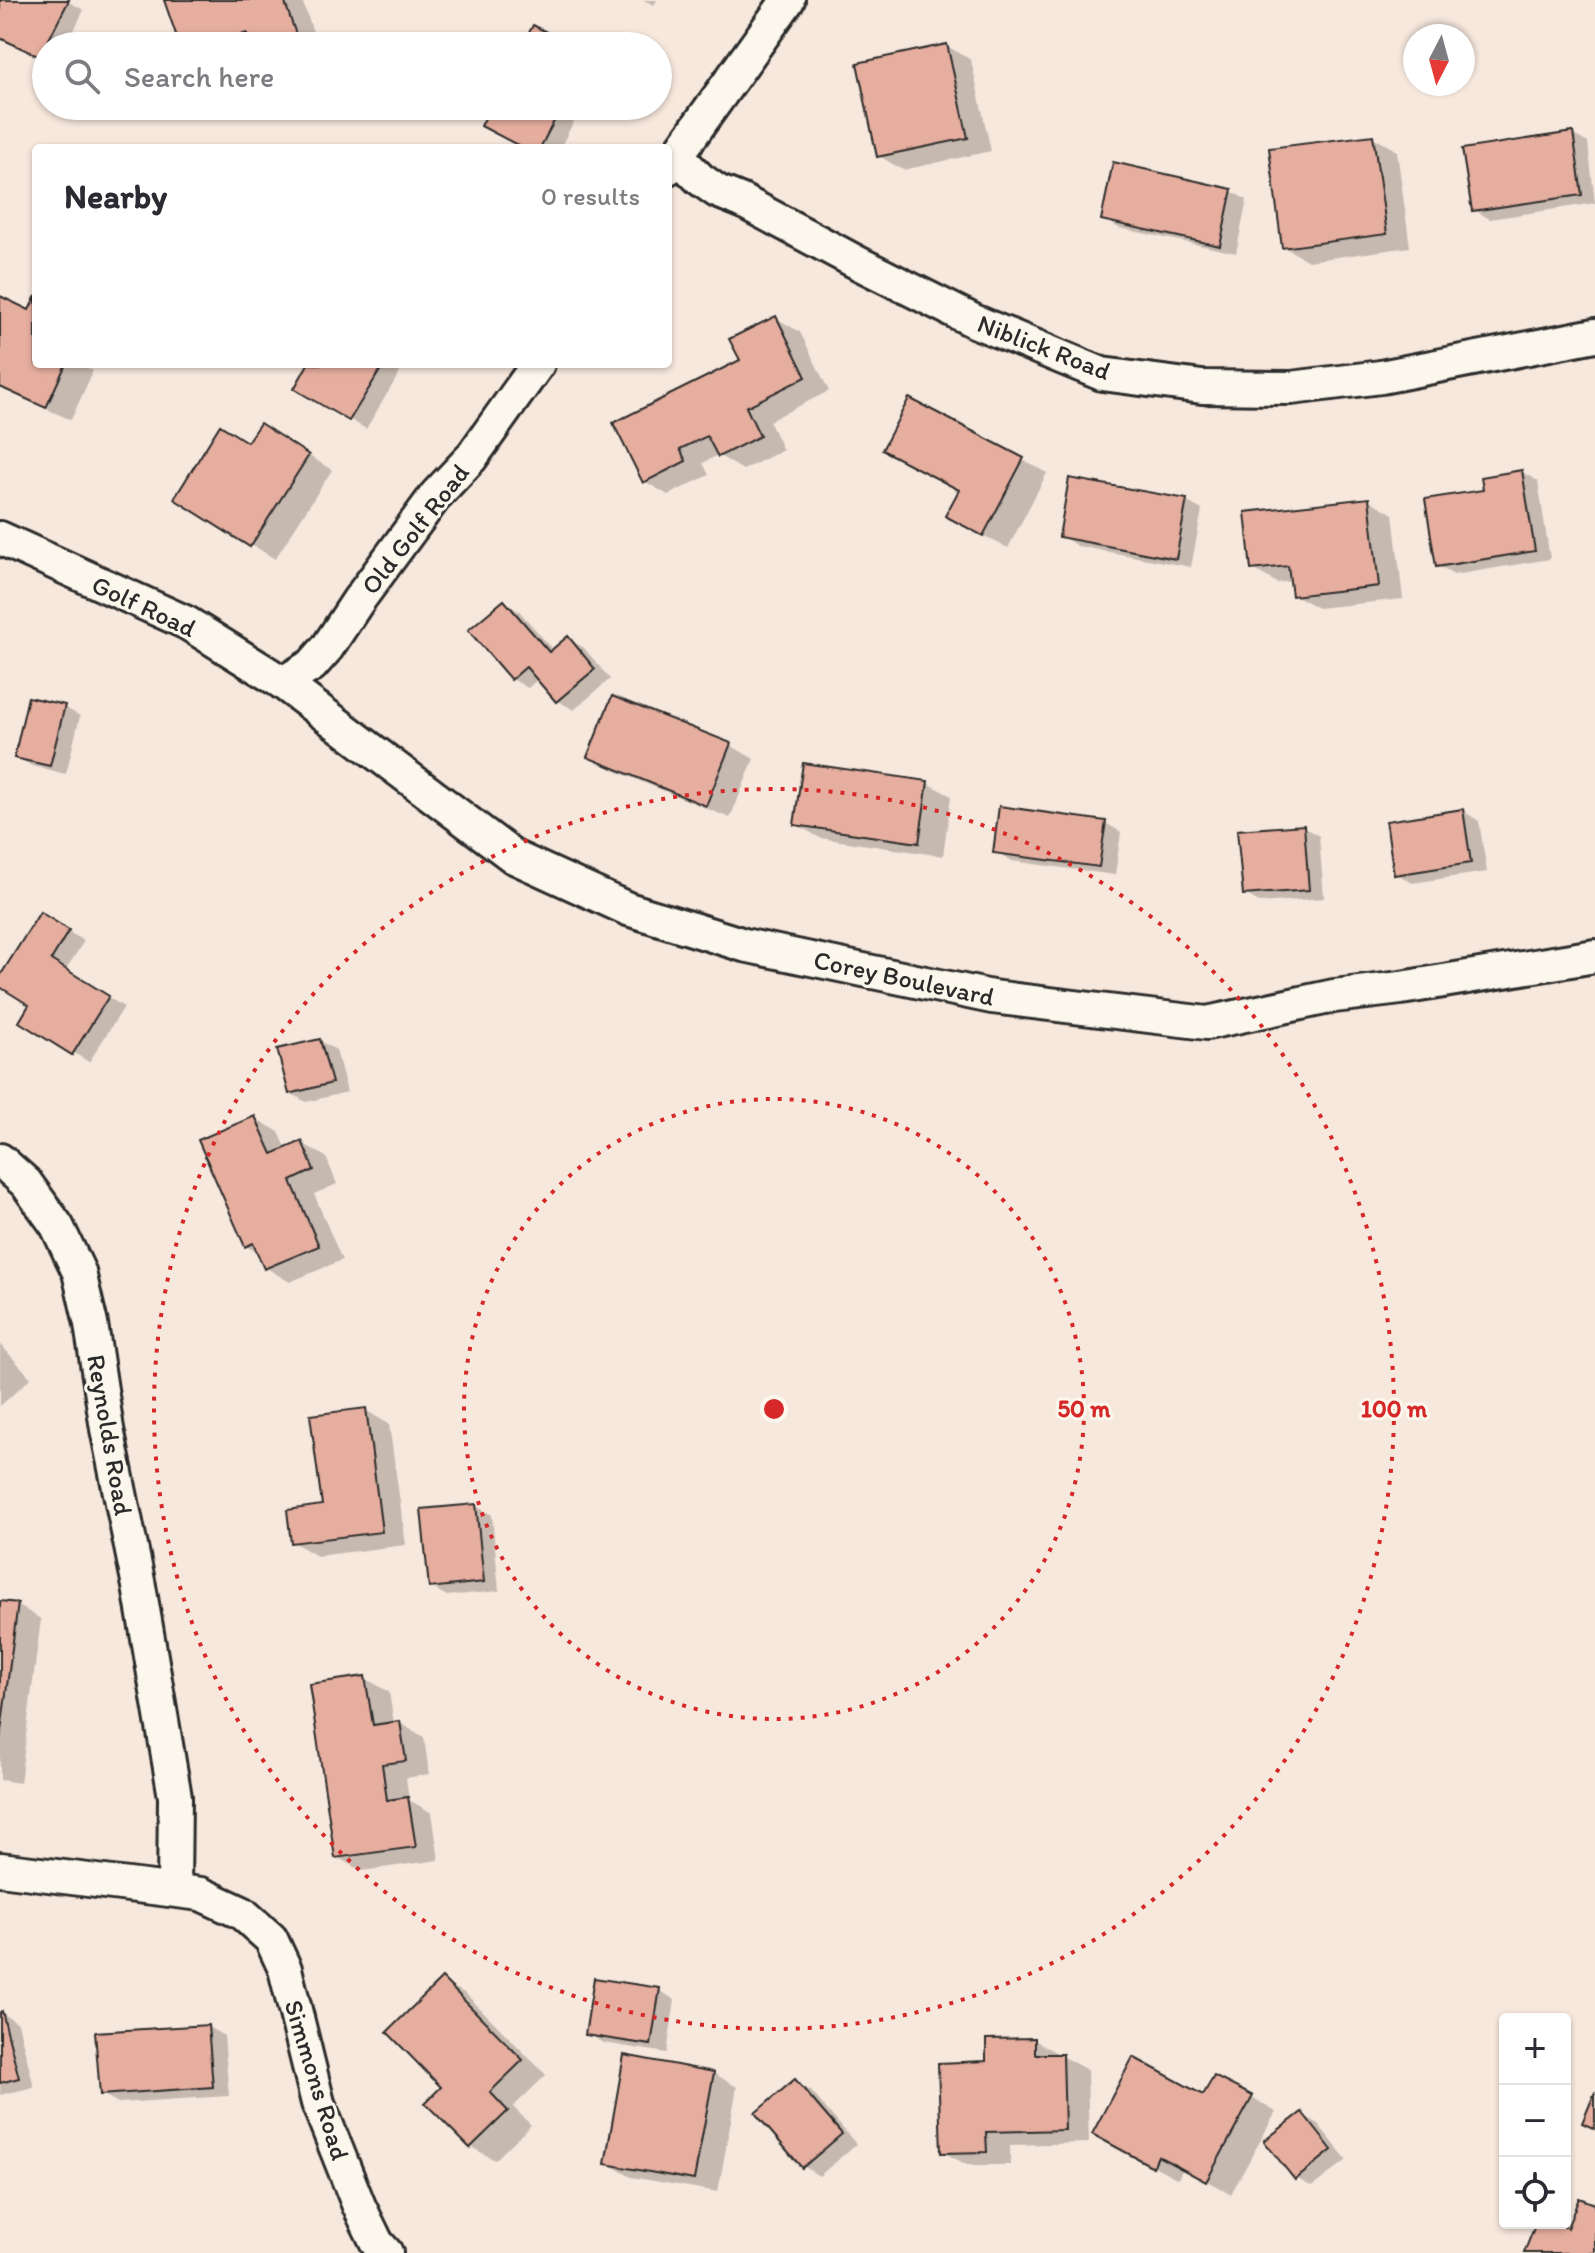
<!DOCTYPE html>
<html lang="en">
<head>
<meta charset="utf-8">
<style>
  body { margin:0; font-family:Itim,sans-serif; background:#f7f7f7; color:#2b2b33 }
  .controls { position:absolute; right:24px; bottom:24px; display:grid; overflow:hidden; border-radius:8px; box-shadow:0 2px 6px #0004 }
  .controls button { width:72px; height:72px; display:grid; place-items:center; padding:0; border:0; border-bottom:2px solid #e1e1e2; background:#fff; color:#2b2b33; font:40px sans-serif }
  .compass { position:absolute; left:1403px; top:24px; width:72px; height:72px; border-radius:50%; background:#fff; box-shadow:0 2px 6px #0004; rotate:186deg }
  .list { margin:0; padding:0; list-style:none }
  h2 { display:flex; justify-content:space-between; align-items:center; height:104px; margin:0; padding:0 32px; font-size:34px }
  h2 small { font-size:26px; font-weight:400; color:#7c7c81 }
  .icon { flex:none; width:44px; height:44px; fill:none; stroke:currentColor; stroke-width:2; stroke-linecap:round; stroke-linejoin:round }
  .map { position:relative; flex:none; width:1595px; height:2253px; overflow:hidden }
  .search { position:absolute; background:#fff; box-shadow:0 2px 6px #0004; left:32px; top:32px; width:640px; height:88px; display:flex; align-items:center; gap:20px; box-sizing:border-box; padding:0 28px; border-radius:44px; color:#7c7c81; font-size:30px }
  .panel { position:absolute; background:#fff; box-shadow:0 2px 6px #0004; left:32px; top:144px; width:640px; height:224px; border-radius:8px }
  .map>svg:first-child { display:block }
</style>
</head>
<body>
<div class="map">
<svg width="1595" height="2253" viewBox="0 0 1595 2253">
  <rect width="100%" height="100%" fill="#f7e8dd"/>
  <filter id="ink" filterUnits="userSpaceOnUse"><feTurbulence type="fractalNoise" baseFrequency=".0125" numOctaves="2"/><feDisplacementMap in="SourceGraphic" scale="16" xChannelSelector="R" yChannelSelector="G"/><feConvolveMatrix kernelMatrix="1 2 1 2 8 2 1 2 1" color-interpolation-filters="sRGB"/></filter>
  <g filter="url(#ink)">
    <g fill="#0003">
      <path d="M 0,0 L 65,0 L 84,10 L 66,46 L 46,46 L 46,60 L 0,37 Z"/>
      <path d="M 166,0 L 302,0 L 318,46 L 182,46 Z"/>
      <path d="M 643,0 L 657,0 L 654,5 Z"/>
      <path d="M 947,46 L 971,60 L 991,151 L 903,170 L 879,156 Z"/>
      <path d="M 493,106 L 582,106 L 560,148 L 525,148 Z"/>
      <path d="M 1572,134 L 1588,143 L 1595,203 L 1490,219 L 1474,210 Z"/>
      <path d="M 1373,137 L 1397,151 L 1410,247 L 1308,261 L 1284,247 Z"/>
      <path d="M 1231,191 L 1247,200 L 1236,253 L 1119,228 L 1103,219 Z"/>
      <path d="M 0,299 L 30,312 L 36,301 L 36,364 L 81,364 L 93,371 L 71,420 L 0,388 Z"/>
      <path d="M 776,318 L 800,332 L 829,391 L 769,421 L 783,450 L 743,470 L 718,455 L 703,463 L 709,475 L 668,495 L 644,481 Z"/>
      <path d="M 310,364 L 405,364 L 366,429 L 296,388 Z"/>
      <path d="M 284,440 L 332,470 L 275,559 L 176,498 L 249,444 Z"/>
      <path d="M 1023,460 L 1047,473 L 1008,548 L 971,530 Z"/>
      <path d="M 1522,472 L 1538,481 L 1550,559 L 1454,575 L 1438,566 Z"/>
      <path d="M 1369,500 L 1393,514 L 1403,599 L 1318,608 L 1294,595 L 1292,581 L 1277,583 L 1253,569 Z"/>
      <path d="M 1186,501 L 1202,510 L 1191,567 L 1077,546 L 1061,536 Z"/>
      <path d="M 504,602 L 520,612 L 554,651 L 568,639 L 584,648 L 610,679 L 574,710 L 558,701 L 539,678 L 528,688 L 512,679 Z"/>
      <path d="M 613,698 L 730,745 L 754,759 L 730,818 L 613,770 L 589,756 Z"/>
      <path d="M 64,707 L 80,716 L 66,774 L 32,766 L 16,757 Z"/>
      <path d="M 927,783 L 951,796 L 943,856 L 820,838 L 796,824 Z"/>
      <path d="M 1463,811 L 1479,821 L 1487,872 L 1412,883 L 1396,873 Z"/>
      <path d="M 1105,823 L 1121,832 L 1115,875 L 1012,861 L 996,851 Z"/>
      <path d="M 1303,827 L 1319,836 L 1324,898 L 1261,903 L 1245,894 Z"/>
      <path d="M 56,924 L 84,941 L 65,971 L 124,1007 L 89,1062 L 21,1021 L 32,1004 L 0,984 L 0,980 Z"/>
      <path d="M 320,1041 L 336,1050 L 347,1092 L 306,1102 L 290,1093 Z"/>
      <path d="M 255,1118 L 279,1132 L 287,1150 L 302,1143 L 326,1157 L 337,1184 L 314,1194 L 342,1260 L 290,1282 L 266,1268 L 260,1254 L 246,1246 Z"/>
      <path d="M 0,1344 L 31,1378 L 0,1406 Z"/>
      <path d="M 365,1410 L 389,1424 L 406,1545 L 317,1556 L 293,1542 L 324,1507 Z"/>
      <path d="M 476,1506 L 492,1515 L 499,1591 L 447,1596 L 431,1587 Z"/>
      <path d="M 0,1603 L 17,1605 L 41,1619 L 20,1783 L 0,1780 Z"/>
      <path d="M 365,1678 L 389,1692 L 394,1724 L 400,1723 L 424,1737 L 429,1774 L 406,1778 L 409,1800 L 432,1813 L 439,1860 L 361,1871 L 337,1857 Z"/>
      <path d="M 442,1981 L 466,1994 L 546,2075 L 513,2107 L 531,2125 L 495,2160 L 471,2147 L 444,2087 Z"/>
      <path d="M 659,1990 L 675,2000 L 667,2053 L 603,2043 L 587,2033 Z"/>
      <path d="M 2,2013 L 18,2023 L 34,2087 L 0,2095 Z"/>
      <path d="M 208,2027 L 224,2036 L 229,2096 L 118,2103 L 102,2094 Z"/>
      <path d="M 1034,2040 L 1087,2070 L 1089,2143 L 1010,2145 L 1010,2165 L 967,2165 L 943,2152 L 988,2063 Z"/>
      <path d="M 713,2073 L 737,2087 L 718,2192 L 631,2177 L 607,2163 Z"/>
      <path d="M 795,2082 L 811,2091 L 856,2144 L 819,2176 L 803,2166 Z"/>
      <path d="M 1204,2097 L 1252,2098 L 1276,2112 L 1231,2194 L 1183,2168 L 1178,2179 L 1119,2147 Z"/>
      <path d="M 1302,2114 L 1318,2124 L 1347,2160 L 1312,2187 L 1296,2178 Z"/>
    </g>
    <g fill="#e6ae9f" stroke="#2b2b2b" stroke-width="2">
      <path d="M 0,0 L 69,0 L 40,57 L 0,38 Z"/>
      <path d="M 164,0 L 284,0 L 300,46 L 251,46 L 247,33 L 207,46 L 180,46 Z"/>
      <path d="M 533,25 L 573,46 L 522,46 Z"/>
      <path d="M 947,44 L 968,138 L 877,157 L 857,63 Z"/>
      <path d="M 491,106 L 562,106 L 540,148 L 523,148 L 481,126 Z"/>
      <path d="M 1573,132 L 1582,195 L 1472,211 L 1462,149 Z"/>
      <path d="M 1373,135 L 1387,234 L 1282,248 L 1269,148 Z"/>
      <path d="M 1113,162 L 1232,189 L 1220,246 L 1101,220 Z"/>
      <path d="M 0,296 L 29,310 L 36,296 L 36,364 L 66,364 L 46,408 L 0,387 Z"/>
      <path d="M 776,316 L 806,377 L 746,407 L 760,436 L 718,457 L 707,436 L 680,449 L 686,461 L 643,483 L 613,423 L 740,360 L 729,339 Z"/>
      <path d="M 308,364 L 384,364 L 349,421 L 294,389 Z"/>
      <path d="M 909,398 L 1024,458 L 983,536 L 945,516 L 959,490 L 882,450 Z"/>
      <path d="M 260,423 L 309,455 L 250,547 L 174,499 L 220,425 L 247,442 Z"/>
      <path d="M 1522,470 L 1535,551 L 1436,567 L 1425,499 L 1483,490 L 1481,477 Z"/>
      <path d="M 1069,478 L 1187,499 L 1176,559 L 1059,537 Z"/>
      <path d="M 1369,498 L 1379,586 L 1292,596 L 1288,566 L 1251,570 L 1245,512 Z"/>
      <path d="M 504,600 L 549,652 L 568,636 L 595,669 L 556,702 L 526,667 L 511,680 L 468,630 Z"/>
      <path d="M 612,696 L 731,743 L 706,806 L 587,757 Z"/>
      <path d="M 28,697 L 65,705 L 50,766 L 14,758 Z"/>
      <path d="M 803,763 L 928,781 L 919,843 L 794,825 Z"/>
      <path d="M 999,806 L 1106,821 L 1099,867 L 993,853 Z"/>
      <path d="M 1463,809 L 1471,863 L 1394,875 L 1386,821 Z"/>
      <path d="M 1304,825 L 1309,890 L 1243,895 L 1237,830 Z"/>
      <path d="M 40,912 L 69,930 L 51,960 L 109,996 L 72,1055 L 19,1022 L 29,1005 L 0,987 L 0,976 Z"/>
      <path d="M 320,1039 L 332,1083 L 289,1094 L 277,1049 Z"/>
      <path d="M 255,1116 L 272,1154 L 302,1141 L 314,1170 L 291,1181 L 319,1246 L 264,1269 L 253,1243 L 245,1247 L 198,1140 Z"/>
      <path d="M 366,1408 L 382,1532 L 291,1543 L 287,1510 L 322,1505 L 310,1415 Z"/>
      <path d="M 476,1504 L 484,1582 L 429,1588 L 421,1509 Z"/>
      <path d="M 0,1601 L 18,1603 L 0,1739 Z"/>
      <path d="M 365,1676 L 373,1725 L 400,1721 L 406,1761 L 382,1764 L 387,1800 L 408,1797 L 416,1847 L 335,1858 L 309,1684 Z"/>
      <path d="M 442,1978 L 523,2060 L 490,2092 L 508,2111 L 470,2148 L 425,2103 L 441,2087 L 387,2032 Z"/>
      <path d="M 594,1978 L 660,1988 L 651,2045 L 585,2035 Z"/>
      <path d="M 2,2011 L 19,2078 L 0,2083 L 0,2012 Z"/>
      <path d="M 208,2025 L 213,2087 L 100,2095 L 95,2032 Z"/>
      <path d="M 1035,2038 L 1035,2054 L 1063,2054 L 1065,2130 L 986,2132 L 987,2152 L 941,2153 L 938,2063 L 986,2061 L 986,2039 Z"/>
      <path d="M 624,2055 L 714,2072 L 694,2180 L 605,2164 Z"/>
      <path d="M 1133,2057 L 1203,2095 L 1214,2076 L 1253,2096 L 1206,2182 L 1158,2156 L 1153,2167 L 1092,2134 Z"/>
      <path d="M 795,2079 L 842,2134 L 802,2168 L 755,2113 Z"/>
      <path d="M 1595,2092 L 1595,2129 L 1582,2123 Z"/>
      <path d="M 1302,2112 L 1332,2150 L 1295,2180 L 1264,2141 Z"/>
      <path d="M 1579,2198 L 1595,2204 L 1595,2253 L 1524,2253 L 1536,2223 L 1554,2223 L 1567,2228 Z"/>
    </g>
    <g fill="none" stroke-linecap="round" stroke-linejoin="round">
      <g stroke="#2b2b2b" stroke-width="38">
        <g id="minor">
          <path d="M 676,155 L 700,179 L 717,191 L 742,201 L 860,264 L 974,321 L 1102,374 L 1202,387 L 1291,388 L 1381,377 L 1595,335"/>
          <path d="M 668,168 L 788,0"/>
          <path d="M 0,538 L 187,623 L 283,683 L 514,857 L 628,909 L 744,945 L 992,997 L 1207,1023 L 1334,996 L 1401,988 L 1595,956"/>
          <path d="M 283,683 L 312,665 L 327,648 L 358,601 L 436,495 L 471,458 L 538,364"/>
          <path d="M 0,1160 L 26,1183 L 57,1226 L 79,1272 L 91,1324 L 107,1429 L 139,1586 L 175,1797 L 174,1889"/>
          <path d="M 0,1869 L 201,1894 L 242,1913 L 271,1939 L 285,1969 L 318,2103 L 359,2206 L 377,2243 L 386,2253"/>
        </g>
      </g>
      <use href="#minor" stroke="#fbf7ec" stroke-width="32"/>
    </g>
  </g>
  <g fill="none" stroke="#d62828" stroke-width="4" stroke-dasharray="4 8">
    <circle cx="774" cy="1409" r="310"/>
    <circle cx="774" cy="1409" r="620"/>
  </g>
  <g text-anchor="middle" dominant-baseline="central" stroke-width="6" stroke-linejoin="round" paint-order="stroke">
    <g font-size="26" fill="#2b2b2b" stroke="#fbf7ec">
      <text transform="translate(1044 347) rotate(21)">Niblick Road</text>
      <text transform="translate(415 529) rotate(-52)">Old Golf Road</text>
      <text transform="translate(144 606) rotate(25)">Golf Road</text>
      <text transform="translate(904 978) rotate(12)">Corey Boulevard</text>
      <text transform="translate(110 1435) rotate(80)">Reynolds Road</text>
      <text transform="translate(317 2080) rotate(73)">Simmons Road</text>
    </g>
  </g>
  <circle cx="774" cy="1409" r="12" fill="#d62828" stroke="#fbf7ec" stroke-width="4"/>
  <g font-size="24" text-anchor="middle" font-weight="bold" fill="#d62828" stroke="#fbf7ec" stroke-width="6" stroke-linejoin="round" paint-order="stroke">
    <text x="1084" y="1417">50 m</text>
    <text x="1394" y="1417">100 m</text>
  </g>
</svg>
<div class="controls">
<button>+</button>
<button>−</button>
<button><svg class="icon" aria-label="locate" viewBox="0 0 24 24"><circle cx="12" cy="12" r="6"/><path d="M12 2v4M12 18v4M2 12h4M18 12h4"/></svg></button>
</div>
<svg class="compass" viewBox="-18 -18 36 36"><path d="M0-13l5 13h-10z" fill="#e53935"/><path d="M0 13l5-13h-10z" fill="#7c7c81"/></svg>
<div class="search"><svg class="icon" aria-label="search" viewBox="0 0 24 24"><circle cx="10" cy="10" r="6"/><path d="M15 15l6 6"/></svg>Search here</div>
<section class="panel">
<h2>Nearby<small>0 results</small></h2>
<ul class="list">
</ul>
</section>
</div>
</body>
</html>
